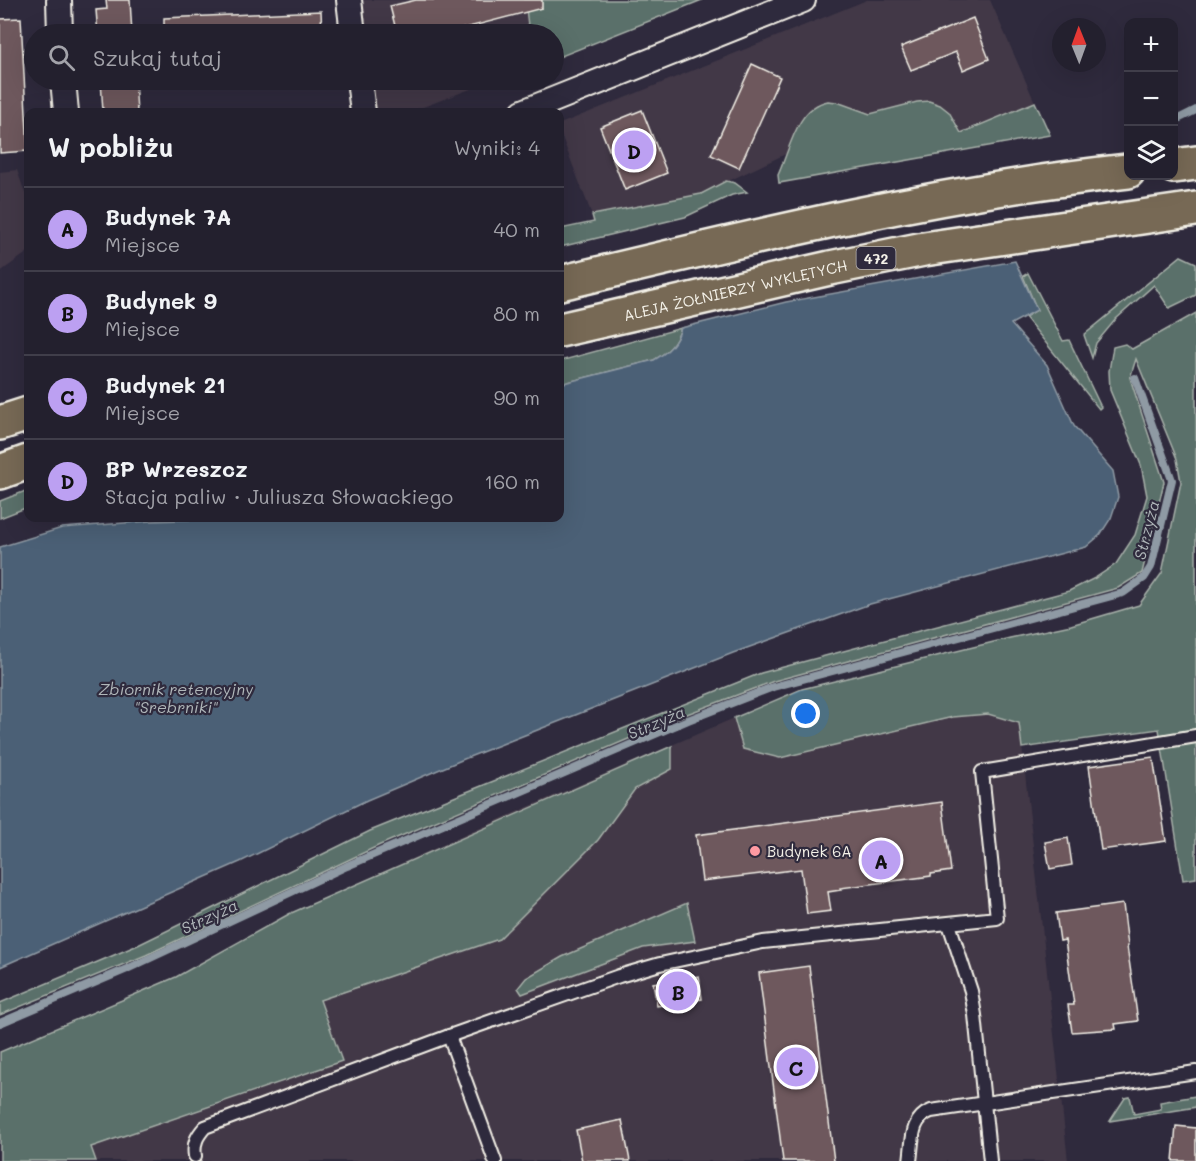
<!DOCTYPE html>
<html lang="pl">
<head>
<meta charset="utf-8">
<style>
  body { margin:0; font-family:Mali,sans-serif; background:#2f2d3a; color:#f1f3f6 }
  .controls { position:absolute; right:18px; top:18px; display:grid; overflow:hidden; border-radius:12px; box-shadow:0 6px 24px #0002 }
  .controls button { width:54px; height:54px; display:grid; place-items:center; padding:0; border:0; border-bottom:2px solid #403e4a; background:#23202e; color:#f1f3f6; font:30px sans-serif }
  .compass { position:absolute; left:1052px; top:18px; width:54px; height:54px; border-radius:50%; background:#23202e; box-shadow:0 6px 24px #0002; rotate:359deg }
  .you { position:absolute; left:806px; top:714px; width:21px; height:21px; margin:-15px; border:4px solid #fff; border-radius:50%; background:#1a73e8; box-shadow:0 0 0 9px #1a73e833 }
  .badge { display:grid; place-items:center; width:39px; height:39px; border-radius:50%; background:#bca0f2; color:#111; font-size:20px; font-weight:700 }
  .pin { position:absolute; translate:-50% -50%; border:3px solid #fff; box-shadow:0 2px 6px #0006 }
  .list { margin:0; padding:0; list-style:none }
  h2 { display:flex; justify-content:space-between; align-items:center; height:78px; margin:0; padding:0 24px; font-size:26px }
  h2 small { font-size:20px; font-weight:400; color:#a3a3aa }
  .list li { display:grid; grid-template-columns:39px 1fr auto; gap:18px; align-items:center; box-sizing:border-box; height:84px; padding:0 24px; border-top:2px solid #403e4a }
  .list b { display:block; font-size:22px; white-space:nowrap }
  .list p { margin:0; font-size:20px; white-space:nowrap; color:#a3a3aa }
  .list em { font-size:20px; font-style:normal; color:#a3a3aa }
  .icon { flex:none; width:33px; height:33px; fill:none; stroke:currentColor; stroke-width:2; stroke-linecap:round; stroke-linejoin:round }
  .map { position:relative; flex:none; width:1196px; height:1161px; overflow:hidden }
  .search { position:absolute; background:#23202e; box-shadow:0 6px 24px #0002; left:24px; top:24px; width:540px; height:66px; display:flex; align-items:center; gap:15px; box-sizing:border-box; padding:0 21px; border-radius:33px; color:#a3a3aa; font-size:22px }
  .panel { position:absolute; background:#23202e; box-shadow:0 6px 24px #0002; left:24px; top:108px; width:540px; height:414px; border-radius:12px }
  .map>svg:first-child { display:block }
</style>
</head>
<body>
<div class="map">
<svg width="1196" height="1161" viewBox="0 0 1196 1161">
  <rect width="100%" height="100%" fill="#2f2a3d"/>
  <filter id="ink" filterUnits="userSpaceOnUse"><feTurbulence type="fractalNoise" baseFrequency=".0167" numOctaves="2"/><feDisplacementMap in="SourceGraphic" scale="12" xChannelSelector="R" yChannelSelector="G"/><feConvolveMatrix kernelMatrix="1 2 1 2 8 2 1 2 1" color-interpolation-filters="sRGB"/></filter>
  <g filter="url(#ink)">
    <g fill="#423847">
      <path d="M 363,0 L 525,0 L 529,34 L 367,34 Z"/>
      <path d="M 867,0 L 990,0 L 1048,132 L 982,140 L 830,133 L 701,194 L 592,215 L 560,132 L 560,124 Z"/>
      <path d="M 373,80 L 494,80 L 410,112 L 377,112 Z"/>
      <path d="M 17,170 L 28,202 L 28,252 L 0,272 L 0,172 Z"/>
      <path d="M 1010,638 L 1068,1161 L 96,1161 L 91,1147 L 341,1057 L 289,914 L 514,813 L 802,689 Z"/>
    </g>
    <g fill="#5a706a" stroke="#a7b0a9" stroke-width="1.5">
      <path d="M 525,0 L 702,0 L 554,59 L 554,34 L 529,34 Z"/>
      <path d="M 828,101 L 837,102 L 870,114 L 917,102 L 929,101 L 940,105 L 949,112 L 961,133 L 1035,102 L 1050,135 L 779,183 L 778,175 C 790,150 796,107 828,101 Z"/>
      <path d="M 726,181 L 735,183 L 747,192 L 732,195 L 685,217 L 560,247 L 560,229 L 594,222 L 592,215 L 701,194 Z"/>
      <path d="M 1181,256 L 1196,263 L 1196,295 L 1169,308 L 1154,285 L 1116,319 L 1096,343 L 1092,358 L 1084,335 Z"/>
      <path d="M 1028,273 L 1063,341 L 1069,340 L 1101,407 L 1099,409 L 1025,317 L 1037,310 L 1023,276 Z"/>
      <path d="M 1196,313 L 1196,878 L 1183,880 L 1159,729 L 1022,748 L 1019,723 L 988,714 L 953,717 L 780,758 L 743,749 L 734,718 L 802,689 L 1010,638 L 1071,625 L 1139,605 L 1162,573 L 1181,482 L 1177,459 L 1136,359 L 1130,378 L 1164,482 L 1142,573 L 1118,588 L 774,681 L 687,714 L 380,845 L 146,955 L 0,1015 L 0,1003 L 138,945 L 370,831 L 761,673 L 1069,591 L 1095,578 L 1116,564 L 1135,535 L 1147,496 L 1141,465 L 1110,390 L 1109,371 L 1113,347 L 1125,344 L 1132,349 Z"/>
      <path d="M 681,328 C 676,344 668,352 654,360 L 560,384 L 560,361 Z"/>
      <path d="M 28,490 L 28,507 L 0,518 L 0,501 Z"/>
      <path d="M 672,746 L 672,769 L 635,789 L 598,840 L 499,939 L 320,1000 L 342,1061 L 91,1147 L 96,1161 L 0,1161 L 0,1052 L 176,977 L 289,914 Z"/>
      <path d="M 687,903 L 695,941 L 643,948 L 522,994 L 518,988 L 526,978 L 562,957 Z"/>
      <path d="M 1196,1096 L 1196,1107 L 1110,1121 L 1125,1098 L 1130,1097 L 1134,1114 L 1161,1109 L 1160,1102 Z"/>
    </g>
    <path fill="#4b6076" stroke="#8f9aa4" stroke-width="1.5" d="M 1015,261 L 1037,310 L 1011,324 L 1047,365 L 1074,426 L 1113,471 L 1118,497 L 1111,518 L 1100,535 L 1086,547 L 870,604 L 733,653 L 464,759 L 367,800 L 240,862 L 0,967 L 0,547 L 62,528 L 150,521 L 246,518 L 560,518 L 560,384 L 654,360 C 668,352 676,344 681,328 L 786,302 Z"/>
    <g fill="none" stroke-linecap="round" stroke-linejoin="round">
      <g stroke="#8f9aa4" stroke-width="8">
        <path d="M 1174,121 L 1196,110"/>
        <path d="M 0,1023 L 127,969 L 347,866 L 688,720 L 773,687 L 1123,593 L 1144,578 L 1151,567 L 1172,480 L 1135,378"/>
      </g>
    </g>
    <g fill="#6e585d" stroke="#f4f1e8" stroke-width="1.5">
      <path d="M 106,0 L 130,0 L 132,34 L 98,34 L 96,10 L 107,9 Z"/>
      <path d="M 416,0 L 542,0 L 542,8 L 442,34 L 397,34 L 390,6 Z"/>
      <path d="M 321,11 L 322,34 L 164,34 L 164,18 Z"/>
      <path d="M 21,18 L 28,151 L 0,153 L 0,19 Z"/>
      <path d="M 973,18 L 989,59 L 963,70 L 956,52 L 911,70 L 901,47 Z"/>
      <path d="M 752,64 L 780,77 L 739,168 L 711,155 Z"/>
      <path d="M 101,80 L 135,80 L 137,112 L 103,112 Z"/>
      <path d="M 642,110 L 667,173 L 625,190 L 600,127 Z"/>
      <path d="M 1153,757 L 1166,841 L 1101,850 L 1089,766 Z"/>
      <path d="M 942,802 L 951,871 L 931,874 L 931,876 L 840,888 L 841,890 L 828,892 L 831,911 L 807,914 L 801,869 L 702,881 L 696,835 Z"/>
      <path d="M 1068,838 L 1072,865 L 1050,869 L 1045,842 Z"/>
      <path d="M 1123,904 L 1128,946 L 1127,946 L 1138,1021 L 1115,1024 L 1116,1029 L 1072,1032 L 1068,1005 L 1074,1005 L 1065,940 L 1060,941 L 1056,913 Z"/>
      <path d="M 809,966 L 834,1161 L 783,1161 L 759,973 Z"/>
      <path d="M 699,976 L 702,999 L 657,1006 L 653,983 Z"/>
      <path d="M 622,1120 L 630,1161 L 582,1161 L 576,1130 Z"/>
      <path d="M 1176,1126 L 1196,1128 L 1196,1161 L 1173,1161 Z"/>
    </g>
    <g fill="none" stroke-linecap="round" stroke-linejoin="round">
      <g stroke="#f4f1e8" stroke-width="16">
        <g id="service">
          <path d="M 949,924 L 971,991 L 975,1015 L 990,1161"/>
          <path d="M 449,1036 L 495,1161"/>
          <path d="M 195,1156 C 193,1143 197,1136 205,1127 L 449,1036 L 619,976 L 660,964 L 763,942 L 997,918 L 982,772 L 1196,736"/>
          <path d="M 910,1161 C 913,1141 910,1119 931,1111 L 1196,1072"/>
        </g>
      </g>
      <g stroke="#f4f1e8" stroke-width="28">
        <g id="minor">
          <path d="M 59,0 L 60,34"/>
          <path d="M 349,0 L 353,34"/>
          <path d="M 63,80 L 66,112"/>
          <path d="M 359,80 L 363,112"/>
          <path d="M 523,112 L 803,0"/>
        </g>
      </g>
      <g stroke="#f4f1e8" stroke-width="38">
        <g id="primary">
          <path d="M 1174,166 L 1196,163"/>
          <path d="M 560,283 C 748,238 936,192 1128,171"/>
          <path id="s1" d="M 560,330 L 830,268 L 924,249 L 1196,209"/>
          <path d="M 0,423 L 28,414"/>
          <path d="M 0,472 L 28,462"/>
        </g>
      </g>
      <use href="#service" stroke="#2f2a3d" stroke-width="12"/>
      <use href="#minor" stroke="#2f2a3d" stroke-width="24"/>
      <use href="#primary" stroke="#776954" stroke-width="33"/>
    </g>
  </g>
  <circle fill="#ff9aa2" stroke="#2f2a3d" stroke-width="2" cx="755" cy="851" r="6"/>
  <g text-anchor="middle" dominant-baseline="central" stroke-width="4.5" stroke-linejoin="round" paint-order="stroke">
    <rect fill="#2f2a3d" stroke="#b9b5b5" stroke-width="1.5" x="856.5" y="247" width="39" height="22" rx="4.5"/>
    <g font-size="14" font-weight="bold" fill="#f4f1e8">
      <text x="876" y="258">472</text>
    </g>
    <g font-size="15" fill="#f4f1e8" stroke="#2f2a3d">
      <text stroke="none"><textPath href="#s1" startOffset="180">ALEJA ŻOŁNIERZY WYKLĘTYCH</textPath></text>
    </g>
    <g font-size="15" fill="#f4f1e8" stroke="#2f2a3d" text-anchor="start">
      <text x="767" y="851">Budynek 6A</text>
    </g>
    <g font-size="16" font-style="italic" fill="#b0b7ba" stroke="#2f2a3d">
      <text transform="translate(1146 530) rotate(-76)">Strzyża</text>
      <text x="176" y="688">Zbiornik retencyjny<tspan x="176" dy="18">"Srebrniki"</tspan></text>
      <text transform="translate(656 722) rotate(-23)">Strzyża</text>
      <text transform="translate(209 916) rotate(-25)">Strzyża</text>
    </g>
  </g>
</svg>
<div class="controls">
<button>+</button>
<button>−</button>
<button><svg class="icon" aria-label="layers" viewBox="0 0 24 24"><path d="M12 4l9 5-9 5-9-5zM3 14l9 5 9-5"/></svg></button>
</div>
<svg class="compass" viewBox="-18 -18 36 36"><path d="M0-13l5 13h-10z" fill="#e53935"/><path d="M0 13l5-13h-10z" fill="#a3a3aa"/></svg>
<div class="you"></div>
<div class="pin badge" style="left:881px;top:860px">A</div>
<div class="pin badge" style="left:678px;top:991px">B</div>
<div class="pin badge" style="left:796px;top:1067px">C</div>
<div class="pin badge" style="left:634px;top:150px">D</div>
<div class="search"><svg class="icon" aria-label="search" viewBox="0 0 24 24"><circle cx="10" cy="10" r="6"/><path d="M15 15l6 6"/></svg>Szukaj tutaj</div>
<section class="panel">
<h2>W pobliżu<small>Wyniki: 4</small></h2>
<ul class="list">
<li><span class="badge">A</span><div><b>Budynek 7A</b><p>Miejsce</p></div><em>40 m</em></li>
<li><span class="badge">B</span><div><b>Budynek 9</b><p>Miejsce</p></div><em>80 m</em></li>
<li><span class="badge">C</span><div><b>Budynek 21</b><p>Miejsce</p></div><em>90 m</em></li>
<li><span class="badge">D</span><div><b>BP Wrzeszcz</b><p>Stacja paliw · Juliusza Słowackiego</p></div><em>160 m</em></li>
</ul>
</section>
</div>
</body>
</html>
